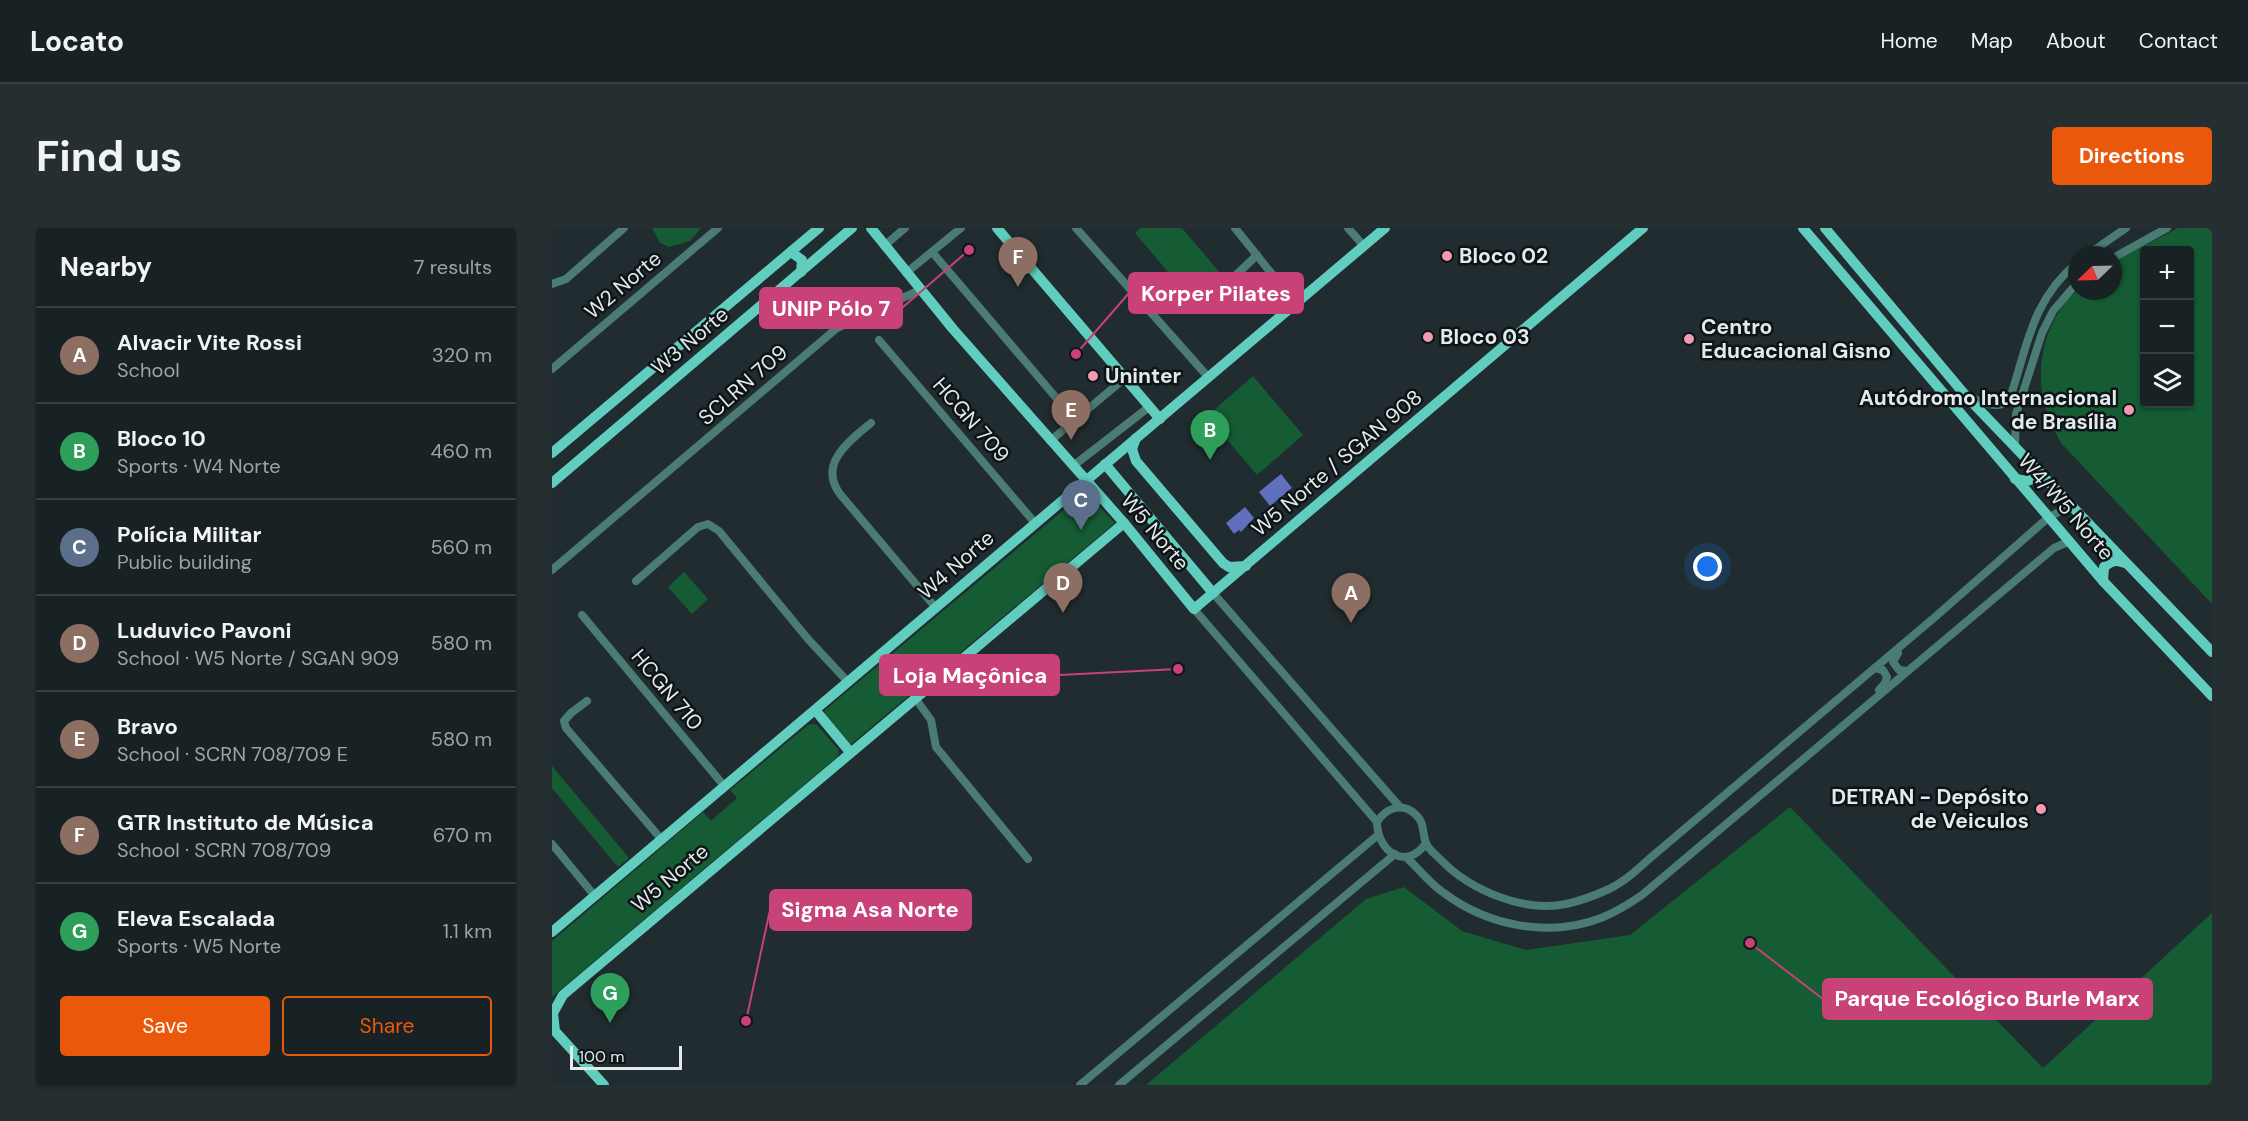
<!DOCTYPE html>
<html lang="en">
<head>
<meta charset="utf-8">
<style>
  body { margin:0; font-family:"DM Sans",sans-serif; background:#252e30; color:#f1f3f6 }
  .controls { position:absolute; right:18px; top:18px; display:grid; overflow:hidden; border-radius:6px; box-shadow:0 2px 4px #0004 }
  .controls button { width:54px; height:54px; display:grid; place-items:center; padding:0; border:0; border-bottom:2px solid #363e41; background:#182123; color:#f1f3f6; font:30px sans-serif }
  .compass { position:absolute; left:1516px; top:18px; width:54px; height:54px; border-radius:50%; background:#182123; box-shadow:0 2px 4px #0004; rotate:247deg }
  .scale { position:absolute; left:18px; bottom:15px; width:112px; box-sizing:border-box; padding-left:6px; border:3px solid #e2eaec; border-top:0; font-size:16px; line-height:21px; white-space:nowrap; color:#e2eaec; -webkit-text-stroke:4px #0e1415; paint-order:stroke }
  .you { position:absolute; left:1156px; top:339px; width:21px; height:21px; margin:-15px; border:4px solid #fff; border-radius:50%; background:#1a73e8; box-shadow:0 0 0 9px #1a73e833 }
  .badge { display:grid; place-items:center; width:39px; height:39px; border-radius:50%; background:#ea580c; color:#fff; font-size:20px; font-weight:700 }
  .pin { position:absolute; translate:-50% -50px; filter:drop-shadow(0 2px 3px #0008) }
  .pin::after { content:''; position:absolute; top:32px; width:21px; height:18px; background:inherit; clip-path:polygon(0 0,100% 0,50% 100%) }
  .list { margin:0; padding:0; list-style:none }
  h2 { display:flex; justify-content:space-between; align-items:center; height:78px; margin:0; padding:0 24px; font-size:26px }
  h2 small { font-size:20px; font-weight:400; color:#9fa3a6 }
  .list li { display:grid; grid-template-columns:39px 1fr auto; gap:18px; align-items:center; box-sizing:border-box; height:96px; padding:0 24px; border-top:2px solid #363e41 }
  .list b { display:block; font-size:22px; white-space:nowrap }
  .list p { margin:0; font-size:20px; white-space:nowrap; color:#9fa3a6 }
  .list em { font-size:20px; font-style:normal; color:#9fa3a6 }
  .actions { display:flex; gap:12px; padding:18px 24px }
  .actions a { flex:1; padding:14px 0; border:2px solid #ea580c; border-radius:6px; text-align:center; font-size:21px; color:#ea580c }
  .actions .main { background:#ea580c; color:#fff }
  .icon { flex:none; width:33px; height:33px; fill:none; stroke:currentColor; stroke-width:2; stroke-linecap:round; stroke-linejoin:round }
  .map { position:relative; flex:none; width:1660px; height:857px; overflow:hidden; border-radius:6px }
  header { display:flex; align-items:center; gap:36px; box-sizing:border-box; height:84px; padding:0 30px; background:#182123; border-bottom:2px solid #363e41 }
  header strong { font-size:28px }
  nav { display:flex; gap:33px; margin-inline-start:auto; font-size:21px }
  .intro { display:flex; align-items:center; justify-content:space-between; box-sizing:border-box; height:144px; padding:0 36px }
  h1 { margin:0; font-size:42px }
  .button { padding:15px 27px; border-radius:6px; background:#ea580c; color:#fff; font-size:21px; font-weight:700 }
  main { display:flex; gap:36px; padding:0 36px }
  aside { flex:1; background:#182123; border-radius:6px; box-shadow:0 2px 4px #0004 }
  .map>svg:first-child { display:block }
</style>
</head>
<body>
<header>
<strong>Locato</strong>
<nav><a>Home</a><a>Map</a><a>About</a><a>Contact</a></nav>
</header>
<div class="intro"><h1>Find us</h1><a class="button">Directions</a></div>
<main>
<aside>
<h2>Nearby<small>7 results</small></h2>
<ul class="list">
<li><span class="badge" style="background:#8d6e63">A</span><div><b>Alvacir Vite Rossi</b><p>School</p></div><em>320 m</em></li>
<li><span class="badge" style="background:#2e9e5b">B</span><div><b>Bloco 10</b><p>Sports · W4 Norte</p></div><em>460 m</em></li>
<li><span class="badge" style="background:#5c6f8a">C</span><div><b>Polícia Militar</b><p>Public building</p></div><em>560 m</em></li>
<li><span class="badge" style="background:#8d6e63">D</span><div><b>Luduvico Pavoni</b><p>School · W5 Norte / SGAN 909</p></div><em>580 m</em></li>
<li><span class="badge" style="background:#8d6e63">E</span><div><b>Bravo</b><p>School · SCRN 708/709 E</p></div><em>580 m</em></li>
<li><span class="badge" style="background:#8d6e63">F</span><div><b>GTR Instituto de Música</b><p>School · SCRN 708/709</p></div><em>670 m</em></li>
<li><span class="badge" style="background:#2e9e5b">G</span><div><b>Eleva Escalada</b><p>Sports · W5 Norte</p></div><em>1.1 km</em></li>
</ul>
<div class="actions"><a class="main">Save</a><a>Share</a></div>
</aside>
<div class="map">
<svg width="1660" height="857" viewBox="0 0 1660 857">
  <rect width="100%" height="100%" fill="#202c2f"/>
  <g fill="#155b34" fill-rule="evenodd">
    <path d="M 100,0 L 149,0 L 138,13 L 117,19 L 108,15 Z"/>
    <path d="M 588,0 L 630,0 L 669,46 L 639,71 L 583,5 Z"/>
    <path d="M 1626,0 L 1660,0 L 1660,376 L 1509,215 C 1505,207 1500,199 1497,190 C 1480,149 1490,92 1525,63 L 1561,63 L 1561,34 ZM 1592,22 L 1638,22 L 1638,176 L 1592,176 Z"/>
    <path d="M 701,148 L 751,207 L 705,247 L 655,188 Z"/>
    <path d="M 533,264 L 563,295 L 298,517 L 272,489 L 273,482 Z"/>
    <path d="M 132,344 L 156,371 L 140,386 L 116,359 Z"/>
    <path d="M 264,496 L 286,521 L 287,526 L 284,530 L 0,769 L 0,713 L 151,584 L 159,593 L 185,570 L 178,562 L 256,497 Z"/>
    <path d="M 0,538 L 77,630 L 66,639 L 0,560 Z"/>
    <path d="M 1238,579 L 1491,840 L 1660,685 L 1660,857 L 594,857 L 814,671 L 852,659 L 910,703 L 974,722 L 1078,707 Z"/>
  </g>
  <g fill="#6070bd">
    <path d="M 729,246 L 740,260 L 718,278 L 707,264 Z"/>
    <path d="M 693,279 L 702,290 L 689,304 L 687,302 L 682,306 L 674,295 Z"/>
  </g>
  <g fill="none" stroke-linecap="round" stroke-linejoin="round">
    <g stroke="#4b7c74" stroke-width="8">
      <path d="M 524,0 L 657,150"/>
      <path d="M 683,0 L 744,76"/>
      <path d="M 796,0 L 811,17"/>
      <path d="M 332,18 L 353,0"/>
      <path d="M 380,24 L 523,192"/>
      <path d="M 1535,27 L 1574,0"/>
      <path d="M 1561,30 L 1615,0"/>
      <path d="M 354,45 L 409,0"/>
      <path d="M 684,47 L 705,27"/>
      <path d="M 0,56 L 14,51 L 72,0"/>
      <path d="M 327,112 L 483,295"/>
      <path d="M 0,141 L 166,0"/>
      <path d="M 1416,168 C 1429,174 1444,182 1457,173 C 1475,121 1479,72 1525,35"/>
      <path d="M 319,195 C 296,214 266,236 288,266 L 384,380"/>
      <path d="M 498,213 L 573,150"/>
      <path d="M 1463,218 L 1464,186 L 1490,105 L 1501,83 L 1525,55"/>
      <path d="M 521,238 L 597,179"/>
      <path d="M 0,342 L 285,100 L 368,62"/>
      <path d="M 84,353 L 146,299 L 156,296 L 167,303 L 256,411 L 296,454"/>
      <path d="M 661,365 L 847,578"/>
      <path d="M 642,381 L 825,594"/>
      <path d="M 30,387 L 173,559"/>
      <path d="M 1346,425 L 1341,434 L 1347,442 L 1355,443"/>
      <path d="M 1323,440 L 1331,442 L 1335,449 L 1333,455 L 1327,462"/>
      <path d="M 363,470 L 379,492 L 384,519 L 476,631"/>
      <path d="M 35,473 L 19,485 L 12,493 L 14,500 L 110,612"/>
      <path d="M 874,615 C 854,644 825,623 825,594 C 834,580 850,574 863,586 C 873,594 870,605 874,615 C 876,621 885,628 889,632 C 918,662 972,685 1014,676 C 1028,673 1044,667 1057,661 C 1072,654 1085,642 1097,631 L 1383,389 L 1497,289 L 1519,278"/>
      <path d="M 0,616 L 42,667"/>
      <path d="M 855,630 C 867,641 878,656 892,665 C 936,698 997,710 1049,690 C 1064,684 1077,676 1090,667 L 1502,320 L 1518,313"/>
      <path d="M 528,857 L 826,607"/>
      <path d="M 567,857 L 843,626"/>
    </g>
    <g stroke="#60cdbf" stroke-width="10">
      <path d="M 319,0 L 401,101 L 572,295 L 642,381 L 1091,0"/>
      <path d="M 445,0 L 608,191"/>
      <path d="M 1251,0 L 1551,353 L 1660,468"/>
      <path d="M 1273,0 L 1414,168 L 1660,424"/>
      <path d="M 239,24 L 250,32 L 249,44"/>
      <path d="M 584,210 L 580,221 L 584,233 L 671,335 L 677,339 L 694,338"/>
      <path d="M 0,225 L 267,0"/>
      <path d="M 553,236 L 661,365"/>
      <path d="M 1463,251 L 1475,253 L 1480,251 L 1483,243 L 1480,236"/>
      <path d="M 0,255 L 300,0"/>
      <path d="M 1551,353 L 1552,339 C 1560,332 1564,332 1573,335"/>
      <path d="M 264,483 L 298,524"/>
      <path d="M 0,704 L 833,0"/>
      <path d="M 52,857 L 3,803 L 1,785 L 11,767 L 572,295"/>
    </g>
  </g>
  <g fill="#f19ab2" stroke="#0e1415" stroke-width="2">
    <circle cx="895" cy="28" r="6"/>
    <circle cx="876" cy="109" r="6"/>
    <circle cx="1137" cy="111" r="6"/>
    <circle cx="541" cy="148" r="6"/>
    <circle cx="1577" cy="182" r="6"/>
    <circle cx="1489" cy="581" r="6"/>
  </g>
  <g text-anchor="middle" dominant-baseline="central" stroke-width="5" stroke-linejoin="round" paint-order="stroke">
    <g font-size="21" font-weight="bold" fill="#e2eaec" stroke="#0e1415" text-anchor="start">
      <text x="907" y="28">Bloco 02</text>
      <text x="1149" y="99">Centro<tspan x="1149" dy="24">Educacional Gisno</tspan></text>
      <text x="888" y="109">Bloco 03</text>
      <text x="553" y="148">Uninter</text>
      <text x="1565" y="170" text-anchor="end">Autódromo Internacional<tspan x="1565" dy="24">de Brasília</tspan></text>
      <text x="1477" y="569" text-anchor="end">DETRAN - Depósito<tspan x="1477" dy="24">de Veiculos</tspan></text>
    </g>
    <g font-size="21" fill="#e2eaec" stroke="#0e1415">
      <text transform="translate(71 57) rotate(-40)">W2 Norte</text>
      <text transform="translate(138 113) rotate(-40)">W3 Norte</text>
      <text transform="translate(191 157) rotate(-41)">SCLRN 709</text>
      <text transform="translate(419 192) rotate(49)">HCGN 709</text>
      <text transform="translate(785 235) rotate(-40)">W5 Norte / SGAN 908</text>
      <text transform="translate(1514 279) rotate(49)">W4/W5 Norte</text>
      <text transform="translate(603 304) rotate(50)">W5 Norte</text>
      <text transform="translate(404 337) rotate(-41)">W4 Norte</text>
      <text transform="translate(115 462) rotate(50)">HCGN 710</text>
      <text transform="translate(118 650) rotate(-40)">W5 Norte</text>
    </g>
  </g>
  <path fill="none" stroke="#c84278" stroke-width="2" d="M524 126L577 65M417 22L350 80M626 441L507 447M194 793L218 682M1198 715L1271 771"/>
  <g fill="#c84278" stroke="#0e1415" stroke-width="2">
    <circle cx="524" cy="126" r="6"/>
    <circle cx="417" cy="22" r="6"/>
    <circle cx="626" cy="441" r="6"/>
    <circle cx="194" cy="793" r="6"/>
    <circle cx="1198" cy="715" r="6"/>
  </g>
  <g fill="#c84278" stroke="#c84278" stroke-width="2">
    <rect x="577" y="45" width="174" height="40" rx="6"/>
    <rect x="208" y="60" width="142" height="40" rx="6"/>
    <rect x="328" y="427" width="179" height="40" rx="6"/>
    <rect x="218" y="662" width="201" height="40" rx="6"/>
    <rect x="1271" y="751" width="329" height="40" rx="6"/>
  </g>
  <g font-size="22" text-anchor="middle" font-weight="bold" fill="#fff">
    <text x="664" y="73">Korper Pilates</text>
    <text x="279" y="88">UNIP Pólo 7</text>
    <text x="418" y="455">Loja Maçônica</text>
    <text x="318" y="689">Sigma Asa Norte</text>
    <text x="1435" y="778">Parque Ecológico Burle Marx</text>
  </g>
</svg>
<div class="controls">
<button>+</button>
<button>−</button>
<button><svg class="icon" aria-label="layers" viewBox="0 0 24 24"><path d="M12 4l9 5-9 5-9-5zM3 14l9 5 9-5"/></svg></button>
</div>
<svg class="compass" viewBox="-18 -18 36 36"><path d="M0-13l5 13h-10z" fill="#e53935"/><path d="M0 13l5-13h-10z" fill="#9fa3a6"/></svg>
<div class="scale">100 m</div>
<div class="you"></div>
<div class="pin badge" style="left:799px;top:395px;background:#8d6e63">A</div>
<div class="pin badge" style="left:658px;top:232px;background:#2e9e5b">B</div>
<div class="pin badge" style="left:529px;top:302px;background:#5c6f8a">C</div>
<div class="pin badge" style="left:511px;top:385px;background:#8d6e63">D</div>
<div class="pin badge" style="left:519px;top:212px;background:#8d6e63">E</div>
<div class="pin badge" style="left:466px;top:59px;background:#8d6e63">F</div>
<div class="pin badge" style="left:58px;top:795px;background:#2e9e5b">G</div>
</div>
</main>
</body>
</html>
